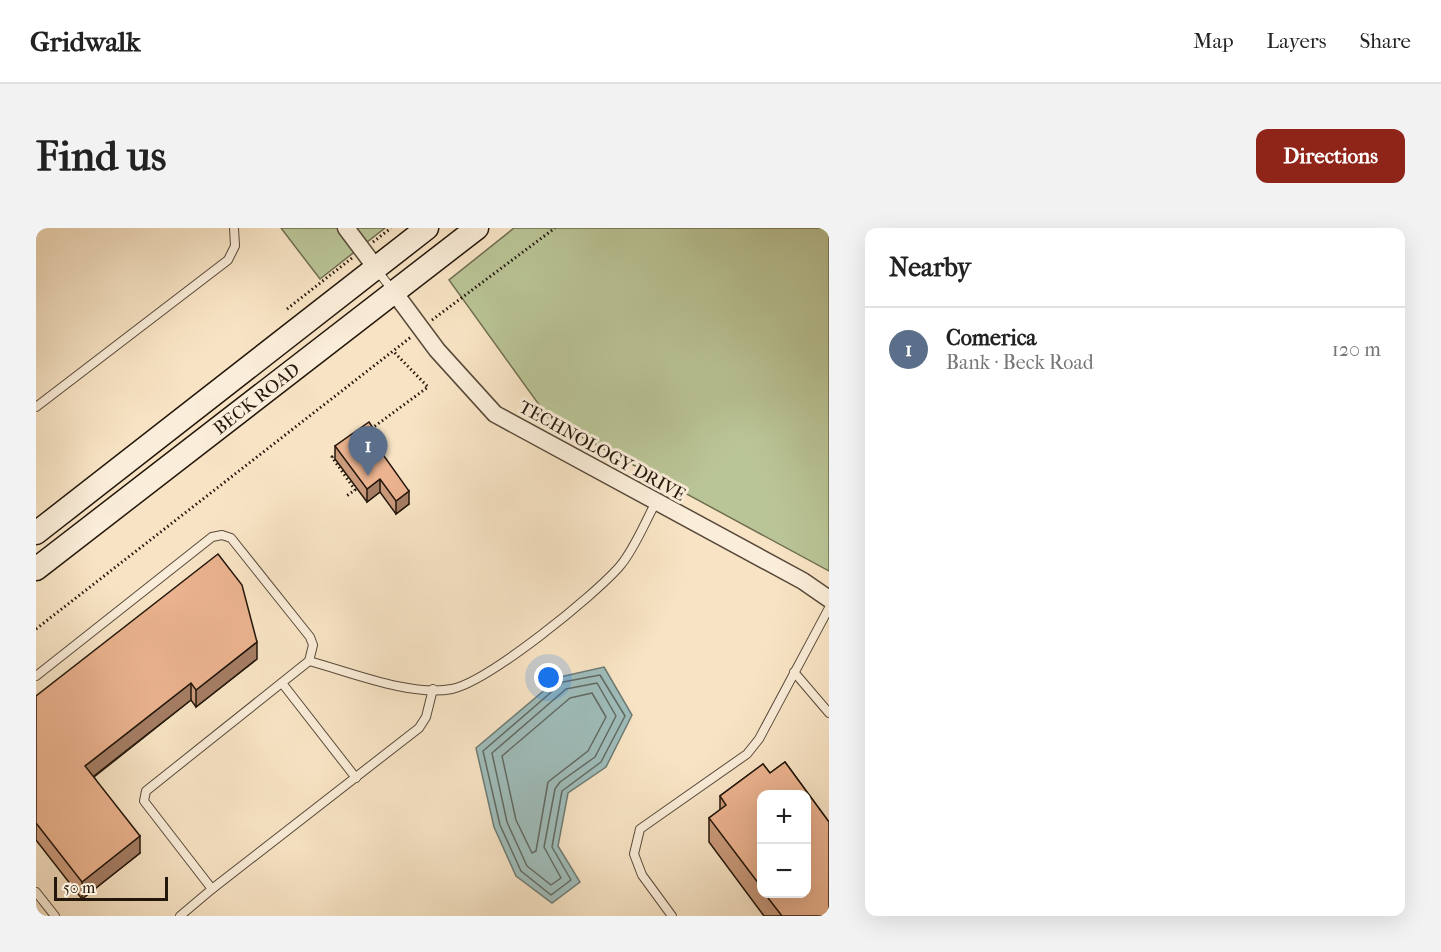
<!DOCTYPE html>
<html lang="en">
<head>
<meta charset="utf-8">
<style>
  body { margin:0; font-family:"IM FELL French Canon",serif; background:#f2f2f2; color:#222 }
  .controls { position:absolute; right:18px; bottom:18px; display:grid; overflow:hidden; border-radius:12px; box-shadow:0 6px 24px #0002 }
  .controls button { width:54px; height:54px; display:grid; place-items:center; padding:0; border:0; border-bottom:2px solid #e0e0e0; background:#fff; color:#222; font:30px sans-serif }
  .scale { position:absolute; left:18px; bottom:15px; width:114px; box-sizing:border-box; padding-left:6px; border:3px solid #23170b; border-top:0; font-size:16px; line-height:21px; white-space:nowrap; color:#23170b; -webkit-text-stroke:4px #faedd9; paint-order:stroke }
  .you { position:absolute; left:513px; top:450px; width:21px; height:21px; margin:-15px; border:4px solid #fff; border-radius:50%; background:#1a73e8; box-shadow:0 0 0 9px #1a73e833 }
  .badge { display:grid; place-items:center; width:39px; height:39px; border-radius:50%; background:#8f2418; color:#fff; font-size:20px; font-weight:700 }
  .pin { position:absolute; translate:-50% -50px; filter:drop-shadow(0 2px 3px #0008) }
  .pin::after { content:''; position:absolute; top:32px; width:21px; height:18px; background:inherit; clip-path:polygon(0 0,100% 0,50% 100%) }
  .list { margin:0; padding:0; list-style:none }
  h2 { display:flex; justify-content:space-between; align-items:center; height:78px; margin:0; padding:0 24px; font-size:26px }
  h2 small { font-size:20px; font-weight:400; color:#767676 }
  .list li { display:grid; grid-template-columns:39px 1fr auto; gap:18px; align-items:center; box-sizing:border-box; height:84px; padding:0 24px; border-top:2px solid #e0e0e0 }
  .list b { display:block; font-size:22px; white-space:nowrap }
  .list p { margin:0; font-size:20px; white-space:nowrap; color:#767676 }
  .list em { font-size:20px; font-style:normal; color:#767676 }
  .map { position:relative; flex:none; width:793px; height:688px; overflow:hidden; border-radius:12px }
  header { display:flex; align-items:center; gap:36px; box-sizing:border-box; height:84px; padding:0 30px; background:#fff; border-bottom:2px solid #e0e0e0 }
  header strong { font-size:28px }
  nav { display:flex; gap:33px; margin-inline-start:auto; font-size:21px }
  .intro { display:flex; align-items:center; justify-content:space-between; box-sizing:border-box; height:144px; padding:0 36px }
  h1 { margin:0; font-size:42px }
  .button { padding:15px 27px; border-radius:12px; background:#8f2418; color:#fff; font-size:21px; font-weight:700 }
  main { display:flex; gap:36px; padding:0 36px }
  aside { flex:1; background:#fff; border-radius:12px; box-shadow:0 6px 24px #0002 }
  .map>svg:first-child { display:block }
</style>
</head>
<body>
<header>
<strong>Gridwalk</strong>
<nav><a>Map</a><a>Layers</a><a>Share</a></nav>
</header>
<div class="intro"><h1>Find us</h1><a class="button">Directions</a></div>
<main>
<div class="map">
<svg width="793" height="688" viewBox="0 0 793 688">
  <rect width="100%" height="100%" fill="#f8e4c5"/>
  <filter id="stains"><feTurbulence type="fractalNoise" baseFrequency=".00333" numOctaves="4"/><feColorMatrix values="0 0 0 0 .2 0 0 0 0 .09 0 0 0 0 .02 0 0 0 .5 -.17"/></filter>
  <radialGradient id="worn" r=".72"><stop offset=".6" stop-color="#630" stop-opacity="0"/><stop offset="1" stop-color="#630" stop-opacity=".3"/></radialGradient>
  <g fill="#bac597" stroke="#6e6e51" stroke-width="1.5">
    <path d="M 245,0 L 349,0 L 284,51 Z"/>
    <path d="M 478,0 L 793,0 L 793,343 L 514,192 L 413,52 Z"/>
  </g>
  <path fill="#9fbdbb" stroke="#6d7b75" stroke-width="1.5" d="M 568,439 L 596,487 L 570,539 L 532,565 L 522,618 L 544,654 L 516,675 L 480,648 L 458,599 L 440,520 L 524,449 Z"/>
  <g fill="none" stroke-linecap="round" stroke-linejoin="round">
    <g stroke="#616a63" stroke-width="1.5">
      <path d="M 564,447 L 589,488 L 565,534 L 526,563 L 516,619 L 535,652 L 515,667 L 485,643 L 464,597 L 447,523 L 527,454 Z"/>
      <path d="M 561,455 L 580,488 L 559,529 L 524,554 L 519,561 L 508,619 L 525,650 L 515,657 L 491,638 L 471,594 L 456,525 L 530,461 Z"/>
      <path d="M 556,465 L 570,489 L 552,523 L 512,554 L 500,623 L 496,625 L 480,592 L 466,528 L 534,470 Z"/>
    </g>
    <g stroke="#584a3a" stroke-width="10">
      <g id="lane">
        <path d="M 340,41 L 358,64"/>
        <path d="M 0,179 L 192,32 L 199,18 L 198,0"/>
        <path d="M 273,433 C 314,444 375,469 416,461 C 453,453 558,368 584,338 C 599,320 609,294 620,274"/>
        <path d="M 758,444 L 793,485"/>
        <path d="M 0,448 L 176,309 L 186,307 L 195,310 L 274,409 L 277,417 L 273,433 L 110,563 L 108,573 L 176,661 L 144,688"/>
        <path d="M 246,455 L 320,550"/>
        <path d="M 176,661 L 383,500 L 390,489 L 397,461"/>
        <path d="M 0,664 L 19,688"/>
        <path d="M 636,688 L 606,647 L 598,626 L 604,601 L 711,526 L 723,511 L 793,380"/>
      </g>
    </g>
    <g stroke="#584a3a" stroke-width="19">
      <g id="street">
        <path d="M 310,0 L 340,40"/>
        <path d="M 358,64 L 401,122 L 459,186 L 767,353 L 793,371"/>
      </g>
    </g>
    <g stroke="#23170b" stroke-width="25">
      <g id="secondary">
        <path d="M 0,305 L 391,0"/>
        <path d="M 0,341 L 441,0"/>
      </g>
    </g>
    <g stroke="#23170b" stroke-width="3" stroke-dasharray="1.5 3" stroke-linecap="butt">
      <path d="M 337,14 L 355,0"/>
      <path d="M 251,81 L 316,30"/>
      <path d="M 396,92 L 519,0"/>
      <path d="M 335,201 L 392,159 L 357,123"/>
      <path d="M 301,226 L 296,229 L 319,262 L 309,269"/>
      <path d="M 0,401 L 375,109"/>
    </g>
    <use href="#lane" stroke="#faedd9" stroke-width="8"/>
    <use href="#street" stroke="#faedd9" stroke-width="16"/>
    <use href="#secondary" stroke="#faedd9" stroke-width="22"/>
  </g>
  <g fill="#ca9a7b" stroke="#23170b" stroke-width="1.5" fill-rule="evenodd">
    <path d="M 339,215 L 373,276 L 360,286 L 344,264 L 331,274 L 299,231 L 299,218 Z"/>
    <path d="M 221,431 L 160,479 L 155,472 L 58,549 L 104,625 L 46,671 L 0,612 L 0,468 Z"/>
    <path d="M 749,534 L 793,594 L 793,688 L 728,688 L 673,614 L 673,590 L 684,582 L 684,568 L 727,536 L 734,545 ZM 726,567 L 771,567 L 771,666 L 726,666 Z"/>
  </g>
  <g fill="#a47d64" stroke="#23170b" stroke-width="1.5">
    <path d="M 339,203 L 339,216 L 333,207 Z"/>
    <path d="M 344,251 L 344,264 L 331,274 L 331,261 Z"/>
    <path d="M 373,263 L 373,276 L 360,286 L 360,273 Z"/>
    <path d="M 221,414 L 221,431 L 160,479 L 160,462 Z"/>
    <path d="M 155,455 L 155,472 L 49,555 L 49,538 Z"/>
    <path d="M 104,608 L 104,625 L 46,671 L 46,654 Z"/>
  </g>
  <g fill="#ebb38f" stroke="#23170b" stroke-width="1.5">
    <path d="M 333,194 L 339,203 L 333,207 L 373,263 L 360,273 L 344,251 L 331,261 L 299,218 Z"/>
    <path d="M 182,326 L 206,357 L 221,414 L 160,462 L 155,455 L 49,538 L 104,608 L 46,654 L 0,595 L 0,468 Z"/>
    <path d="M 749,534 L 793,594 L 793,688 L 746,688 L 729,666 L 771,666 L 771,567 L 726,567 L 726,660 L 673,590 L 690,577 L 684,568 L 727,536 L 734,545 Z"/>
  </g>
  <g text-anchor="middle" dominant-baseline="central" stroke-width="6" stroke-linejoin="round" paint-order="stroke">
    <g font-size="18" fill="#23170b" stroke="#faedd9">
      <text transform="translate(221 171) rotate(-38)">BECK ROAD</text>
      <text transform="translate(566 223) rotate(29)">TECHNOLOGY DRIVE</text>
    </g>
  </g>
  <rect width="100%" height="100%" filter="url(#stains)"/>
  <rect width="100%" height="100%" fill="url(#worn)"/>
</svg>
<div class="controls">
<button>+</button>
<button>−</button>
</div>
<div class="scale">50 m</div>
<div class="you"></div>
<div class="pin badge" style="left:332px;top:248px;background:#5c6f8a">1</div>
</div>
<aside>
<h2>Nearby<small></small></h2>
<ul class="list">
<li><span class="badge" style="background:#5c6f8a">1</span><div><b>Comerica</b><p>Bank · Beck Road</p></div><em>120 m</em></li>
</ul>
</aside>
</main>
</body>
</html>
